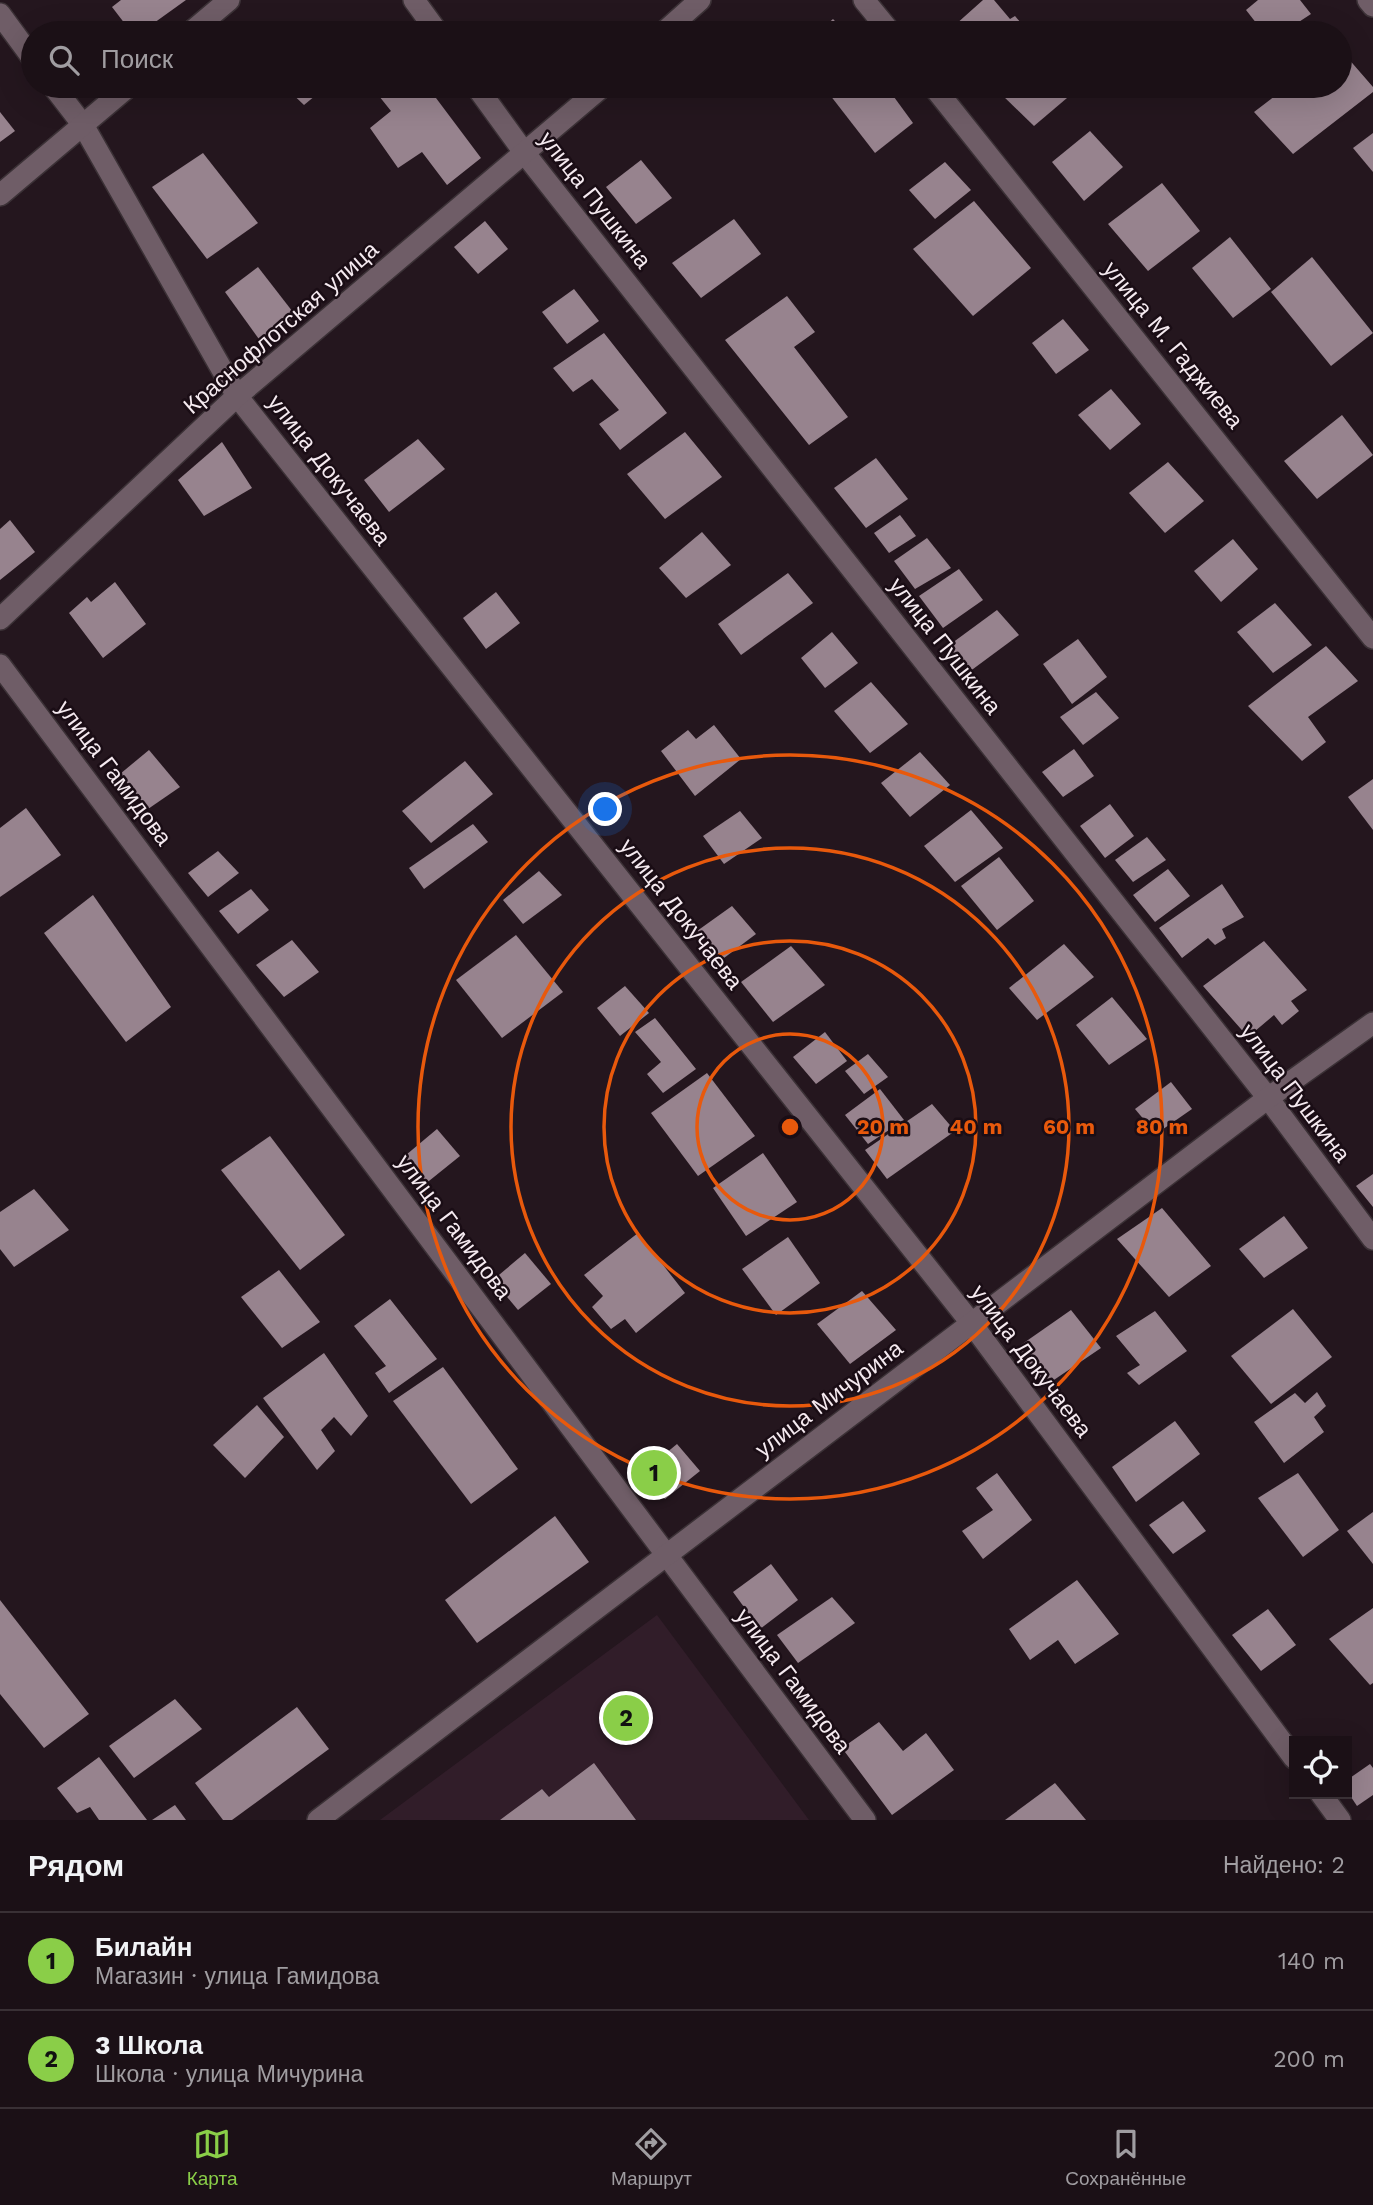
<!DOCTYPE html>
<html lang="ru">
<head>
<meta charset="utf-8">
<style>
  body { margin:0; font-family:"Work Sans",sans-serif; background:#281e23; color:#f1f3f6 }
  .controls { position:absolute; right:21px; bottom:21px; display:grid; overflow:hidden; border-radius:0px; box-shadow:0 7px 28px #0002 }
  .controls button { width:63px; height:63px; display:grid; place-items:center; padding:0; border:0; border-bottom:2px solid #393035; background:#1b1016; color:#f1f3f6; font:35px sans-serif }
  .you { position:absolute; left:606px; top:810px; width:24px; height:24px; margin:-18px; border:5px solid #fff; border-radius:50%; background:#1a73e8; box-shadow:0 0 0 10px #1a73e833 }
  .badge { display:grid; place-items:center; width:46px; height:46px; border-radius:50%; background:#8ace48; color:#111; font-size:23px; font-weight:700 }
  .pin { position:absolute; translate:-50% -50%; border:4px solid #fff; box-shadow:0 2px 7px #0006 }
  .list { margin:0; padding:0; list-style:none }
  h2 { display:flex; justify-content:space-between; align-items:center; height:91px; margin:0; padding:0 28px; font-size:30px }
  h2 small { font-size:23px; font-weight:400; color:#a09da1 }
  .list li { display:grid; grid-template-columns:46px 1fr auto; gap:21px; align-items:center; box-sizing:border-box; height:98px; padding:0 28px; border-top:2px solid #393035 }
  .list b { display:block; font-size:26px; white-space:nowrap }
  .list p { margin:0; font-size:23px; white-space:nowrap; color:#a09da1 }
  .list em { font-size:23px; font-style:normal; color:#a09da1 }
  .icon { flex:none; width:38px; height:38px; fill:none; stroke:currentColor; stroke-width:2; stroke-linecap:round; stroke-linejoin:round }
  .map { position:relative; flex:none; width:1373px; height:1820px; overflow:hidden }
  .search { position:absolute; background:#1b1016; box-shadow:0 7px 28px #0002; left:21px; right:21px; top:21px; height:77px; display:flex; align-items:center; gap:18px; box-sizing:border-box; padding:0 24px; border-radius:38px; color:#a09da1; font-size:26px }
  .sheet { height:287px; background:#1b1016 }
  nav { display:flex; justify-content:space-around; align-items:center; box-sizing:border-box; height:98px; border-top:2px solid #393035; background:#1b1016; font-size:19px; color:#a09da1 }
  nav a { display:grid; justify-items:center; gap:4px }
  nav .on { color:#8ace48 }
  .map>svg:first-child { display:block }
</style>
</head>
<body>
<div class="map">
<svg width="1373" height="1820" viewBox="0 0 1373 1820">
  <rect width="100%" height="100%" fill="#24161e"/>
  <path fill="#311d29" d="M 657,1615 L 809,1820 L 380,1820 Z"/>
  <g fill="#97838e">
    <path d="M 121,0 L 186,0 L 140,33 L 132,33 L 112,7 Z"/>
    <path d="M 983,0 L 994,0 L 1010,19 L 1015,16 L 1030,33 L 963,33 L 955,25 Z"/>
    <path d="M 1258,0 L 1300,0 L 1311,14 L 1282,33 L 1264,33 L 1246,10 Z"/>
    <path d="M 833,19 L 846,33 L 817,33 Z"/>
    <path d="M 1340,49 L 1373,87 L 1373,92 L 1293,154 L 1254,112 L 1288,86 L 1340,86 Z"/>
    <path d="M 284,86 L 327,86 L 304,105 Z"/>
    <path d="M 371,86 L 427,86 L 481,158 L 447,185 L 422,152 L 398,168 L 370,128 L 391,111 Z"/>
    <path d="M 823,86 L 886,86 L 913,123 L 875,153 Z"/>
    <path d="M 1009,86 L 1056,86 L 1067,98 L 1034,126 L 1000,93 Z"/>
    <path d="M 0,112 L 15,131 L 0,142 Z"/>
    <path d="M 1090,131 L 1123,167 L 1084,201 L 1052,162 Z"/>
    <path d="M 1373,133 L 1373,172 L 1353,148 Z"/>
    <path d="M 203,153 L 258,223 L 207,259 L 152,187 Z"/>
    <path d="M 641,160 L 672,198 L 636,224 L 606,187 Z"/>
    <path d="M 945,162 L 971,190 L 935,219 L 909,190 Z"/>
    <path d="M 1162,183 L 1200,231 L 1148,271 L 1108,224 Z"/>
    <path d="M 974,201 L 1031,268 L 973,316 L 913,249 Z"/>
    <path d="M 734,219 L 761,254 L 701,298 L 672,263 Z"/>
    <path d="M 485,221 L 508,249 L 478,274 L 454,247 Z"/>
    <path d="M 1230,237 L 1271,289 L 1233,318 L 1192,268 Z"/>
    <path d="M 1312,257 L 1373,333 L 1331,366 L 1271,292 Z"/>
    <path d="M 258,267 L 296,316 L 261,342 L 225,292 Z"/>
    <path d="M 574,289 L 599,321 L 567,344 L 542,312 Z"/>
    <path d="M 787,296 L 815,332 L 794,347 L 848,417 L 809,445 L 725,340 Z"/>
    <path d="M 1063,319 L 1089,350 L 1056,374 L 1032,343 Z"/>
    <path d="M 604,333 L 667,413 L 620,450 L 599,424 L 619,410 L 592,379 L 573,392 L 553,368 Z"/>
    <path d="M 1111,389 L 1141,424 L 1110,450 L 1078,415 Z"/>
    <path d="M 1342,415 L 1373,455 L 1317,499 L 1284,461 Z"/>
    <path d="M 685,432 L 722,477 L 665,519 L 627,474 Z"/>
    <path d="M 418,439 L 445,469 L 389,512 L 364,480 Z"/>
    <path d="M 222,442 L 252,488 L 204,516 L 178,480 Z"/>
    <path d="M 876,458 L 908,499 L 866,528 L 834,488 Z"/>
    <path d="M 1168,462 L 1204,501 L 1165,533 L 1129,493 Z"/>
    <path d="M 900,515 L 916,536 L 889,553 L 874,533 Z"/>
    <path d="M 10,520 L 35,552 L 0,580 L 0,529 Z"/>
    <path d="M 702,532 L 731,565 L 686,598 L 659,568 Z"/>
    <path d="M 927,538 L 951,568 L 915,589 L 894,561 Z"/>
    <path d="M 1233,539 L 1258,569 L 1221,602 L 1194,571 Z"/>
    <path d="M 959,569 L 983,600 L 943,628 L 919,596 Z"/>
    <path d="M 788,573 L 813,603 L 741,655 L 718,624 Z"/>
    <path d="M 115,582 L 146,624 L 103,658 L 69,613 L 87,597 L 91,602 Z"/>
    <path d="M 496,592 L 520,623 L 486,649 L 463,618 Z"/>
    <path d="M 1275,603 L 1312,645 L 1273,673 L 1237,632 Z"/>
    <path d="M 997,610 L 1019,635 L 969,672 L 948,646 Z"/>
    <path d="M 832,632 L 858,663 L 825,688 L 801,658 Z"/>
    <path d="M 1078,639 L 1107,677 L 1072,704 L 1043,664 Z"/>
    <path d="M 1326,646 L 1358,681 L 1308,717 L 1326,742 L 1302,761 L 1248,706 Z"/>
    <path d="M 871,682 L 908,724 L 870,753 L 834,711 Z"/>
    <path d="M 1096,692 L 1119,718 L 1083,745 L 1060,717 Z"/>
    <path d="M 714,725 L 741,759 L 695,796 L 661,751 L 688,730 L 696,739 Z"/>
    <path d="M 1074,749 L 1094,776 L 1063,797 L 1042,772 Z"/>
    <path d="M 149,750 L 180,787 L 148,809 L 120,774 Z"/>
    <path d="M 920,752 L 950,785 L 910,817 L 881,783 Z"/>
    <path d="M 465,761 L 493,794 L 431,843 L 402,811 Z"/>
    <path d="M 1373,779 L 1373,830 L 1348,797 Z"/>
    <path d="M 1110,804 L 1134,836 L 1105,858 L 1080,826 Z"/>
    <path d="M 26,808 L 61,855 L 0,897 L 0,828 Z"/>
    <path d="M 971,810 L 1003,848 L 955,882 L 924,846 Z"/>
    <path d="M 740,811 L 762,838 L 724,864 L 703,836 Z"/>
    <path d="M 473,824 L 488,842 L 424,889 L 409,868 Z"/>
    <path d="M 1147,837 L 1166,860 L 1133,882 L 1115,860 Z"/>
    <path d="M 218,851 L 239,873 L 208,897 L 188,873 Z"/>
    <path d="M 999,857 L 1034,901 L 997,930 L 961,886 Z"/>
    <path d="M 1168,869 L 1190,896 L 1155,922 L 1133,895 Z"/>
    <path d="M 539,871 L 562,895 L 523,924 L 503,900 Z"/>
    <path d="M 1222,884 L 1244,917 L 1222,929 L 1226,938 L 1215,945 L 1208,938 L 1182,958 L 1159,928 Z"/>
    <path d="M 251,889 L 269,910 L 238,934 L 219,911 Z"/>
    <path d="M 93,895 L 171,1007 L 126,1042 L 44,933 Z"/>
    <path d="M 732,906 L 756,934 L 720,961 L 697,931 Z"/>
    <path d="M 516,935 L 563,992 L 502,1038 L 456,980 Z"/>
    <path d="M 292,940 L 319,972 L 284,997 L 256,965 Z"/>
    <path d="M 1264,941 L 1307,990 L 1291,1001 L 1299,1011 L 1282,1025 L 1274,1015 L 1248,1037 L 1203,986 Z"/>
    <path d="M 1064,944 L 1094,977 L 1037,1020 L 1009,988 Z"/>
    <path d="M 791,946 L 825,985 L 773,1022 L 741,982 Z"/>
    <path d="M 625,986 L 649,1013 L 620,1036 L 597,1008 Z"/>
    <path d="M 1112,997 L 1147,1039 L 1109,1065 L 1076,1025 Z"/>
    <path d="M 655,1018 L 696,1069 L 663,1093 L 647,1074 L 661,1062 L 635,1032 Z"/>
    <path d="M 825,1032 L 847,1061 L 816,1084 L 793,1057 Z"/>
    <path d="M 868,1054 L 888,1077 L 864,1094 L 845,1071 Z"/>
    <path d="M 707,1073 L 755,1136 L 698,1176 L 651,1113 Z"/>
    <path d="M 1171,1082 L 1192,1109 L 1156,1134 L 1135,1109 Z"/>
    <path d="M 880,1089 L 904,1120 L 868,1144 L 845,1115 Z"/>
    <path d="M 932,1104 L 955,1131 L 887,1179 L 865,1150 Z"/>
    <path d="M 437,1129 L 460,1156 L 424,1185 L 400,1160 Z"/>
    <path d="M 270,1136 L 345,1235 L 300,1270 L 221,1170 Z"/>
    <path d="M 763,1153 L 797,1202 L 746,1236 L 713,1188 Z"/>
    <path d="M 1373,1174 L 1373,1207 L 1356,1186 Z"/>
    <path d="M 34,1189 L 69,1230 L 14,1267 L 0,1249 L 0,1212 Z"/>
    <path d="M 1162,1208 L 1211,1266 L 1169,1297 L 1117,1239 Z"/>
    <path d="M 1284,1216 L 1308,1248 L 1264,1278 L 1239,1249 Z"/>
    <path d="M 638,1233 L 685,1293 L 636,1333 L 625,1319 L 611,1329 L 592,1307 L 603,1296 L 584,1275 Z"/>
    <path d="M 788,1237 L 820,1283 L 776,1315 L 742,1269 Z"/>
    <path d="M 525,1253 L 551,1284 L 518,1310 L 493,1280 Z"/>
    <path d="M 279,1270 L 320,1322 L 282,1348 L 241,1297 Z"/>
    <path d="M 862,1291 L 896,1330 L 850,1364 L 817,1324 Z"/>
    <path d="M 390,1299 L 437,1359 L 389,1393 L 375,1373 L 386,1366 L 354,1326 Z"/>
    <path d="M 1293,1309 L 1332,1357 L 1271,1404 L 1231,1356 Z"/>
    <path d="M 1071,1310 L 1101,1348 L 1045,1386 L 1018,1347 Z"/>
    <path d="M 1155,1311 L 1187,1351 L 1139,1385 L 1127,1373 L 1140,1365 L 1116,1336 Z"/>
    <path d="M 324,1353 L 368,1416 L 351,1436 L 334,1417 L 321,1430 L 335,1451 L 317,1470 L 263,1398 Z"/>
    <path d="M 443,1367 L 518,1469 L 471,1504 L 393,1401 Z"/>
    <path d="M 1317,1392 L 1326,1406 L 1314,1417 L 1324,1432 L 1284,1463 L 1254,1422 L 1295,1393 L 1305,1403 Z"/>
    <path d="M 257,1405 L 284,1437 L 245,1478 L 213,1445 Z"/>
    <path d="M 1175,1421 L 1200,1454 L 1136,1502 L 1112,1467 Z"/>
    <path d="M 677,1444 L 700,1471 L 665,1499 L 642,1473 Z"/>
    <path d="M 997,1473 L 1032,1520 L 983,1559 L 962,1531 L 993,1510 L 976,1488 Z"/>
    <path d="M 1298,1473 L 1339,1530 L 1303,1557 L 1258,1498 Z"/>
    <path d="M 1183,1501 L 1206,1531 L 1173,1554 L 1149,1525 Z"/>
    <path d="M 1373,1512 L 1373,1564 L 1347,1531 Z"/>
    <path d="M 555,1516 L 589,1562 L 477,1643 L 445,1600 Z"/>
    <path d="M 771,1564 L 798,1600 L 760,1629 L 733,1592 Z"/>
    <path d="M 1077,1580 L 1119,1634 L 1075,1664 L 1058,1640 L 1030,1660 L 1009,1629 Z"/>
    <path d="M 832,1597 L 855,1623 L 798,1663 L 777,1635 Z"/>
    <path d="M 0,1600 L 89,1714 L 44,1748 L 0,1694 Z"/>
    <path d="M 1373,1608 L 1373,1683 L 1370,1685 L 1329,1639 Z"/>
    <path d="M 1268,1609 L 1296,1645 L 1261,1671 L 1232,1635 Z"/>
    <path d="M 175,1699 L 202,1729 L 134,1778 L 109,1746 Z"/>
    <path d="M 297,1707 L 329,1749 L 232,1820 L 223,1820 L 195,1783 Z"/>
    <path d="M 879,1722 L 903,1751 L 926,1733 L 954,1770 L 892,1815 L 842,1748 Z"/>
    <path d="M 99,1757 L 147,1820 L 99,1820 L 90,1807 L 77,1813 L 57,1788 Z"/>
    <path d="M 594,1763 L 636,1820 L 500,1820 L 542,1789 L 549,1797 Z"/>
    <path d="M 1370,1764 L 1373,1768 L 1373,1795 L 1357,1806 L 1347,1791 L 1347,1780 Z"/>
    <path d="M 1055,1783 L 1086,1820 L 1005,1820 Z"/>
    <path d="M 175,1805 L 186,1820 L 152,1820 Z"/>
  </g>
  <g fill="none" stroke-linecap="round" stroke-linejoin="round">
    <g stroke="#3b3136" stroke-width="24">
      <g id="minor">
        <path d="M 414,0 L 438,33"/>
        <path d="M 864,0 L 891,33"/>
        <path d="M 1368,0 L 1373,6"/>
        <path d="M 0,14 L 33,59"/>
        <path d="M 190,33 L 229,0"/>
        <path d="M 663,33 L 700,0"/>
        <path d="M 53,86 L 83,125 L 237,396 L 972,1324 L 1294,1758"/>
        <path d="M 476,86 L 526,155 L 1268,1098 L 1373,1239"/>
        <path d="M 933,86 L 1373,638"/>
        <path d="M 0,195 L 129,86"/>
        <path d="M 0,619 L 237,396 L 603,86"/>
        <path d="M 0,665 L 865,1820"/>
        <path d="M 1321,1794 L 1340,1820"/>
        <path d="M 318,1820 L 1268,1098 L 1373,1023"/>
      </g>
    </g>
    <use href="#minor" stroke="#6f5d67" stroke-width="21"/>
  </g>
  <g fill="none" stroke="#e8590c" stroke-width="3.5">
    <circle cx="790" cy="1127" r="93"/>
    <circle cx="790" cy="1127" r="186"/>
    <circle cx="790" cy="1127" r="279"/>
    <circle cx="790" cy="1127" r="372"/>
  </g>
  <g text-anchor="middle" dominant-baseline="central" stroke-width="5" stroke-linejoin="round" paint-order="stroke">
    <g font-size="23" fill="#f5eaf0" stroke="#1a0d15">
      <text transform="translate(595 200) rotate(52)">улица Пушкина</text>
      <text transform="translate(281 328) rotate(-41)">Краснофлотская улица</text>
      <text transform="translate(1173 345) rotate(51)">улица М. Гаджиева</text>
      <text transform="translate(329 470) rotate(52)">улица Докучаева</text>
      <text transform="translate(945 646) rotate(52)">улица Пушкина</text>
      <text transform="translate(114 773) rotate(53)">улица Гамидова</text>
      <text transform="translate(681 914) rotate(52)">улица Докучаева</text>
      <text transform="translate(1295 1093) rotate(53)">улица Пушкина</text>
      <text transform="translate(454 1227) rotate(53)">улица Гамидова</text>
      <text transform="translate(1031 1361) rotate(53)">улица Докучаева</text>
      <text transform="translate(829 1399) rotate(-37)">улица Мичурина</text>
      <text transform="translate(793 1681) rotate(53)">улица Гамидова</text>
    </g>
  </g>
  <circle cx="790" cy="1127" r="10" fill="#e8590c" stroke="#1a0d15" stroke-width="3.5"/>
  <g font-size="21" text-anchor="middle" font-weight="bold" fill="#e8590c" stroke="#1a0d15" stroke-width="5" stroke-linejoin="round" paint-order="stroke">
    <text x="883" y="1134">20 m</text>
    <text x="976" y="1134">40 m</text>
    <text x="1069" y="1134">60 m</text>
    <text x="1162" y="1134">80 m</text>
  </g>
</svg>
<div class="controls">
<button><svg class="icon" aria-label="locate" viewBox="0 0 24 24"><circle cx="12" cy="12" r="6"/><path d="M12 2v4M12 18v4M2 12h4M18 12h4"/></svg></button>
</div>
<div class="you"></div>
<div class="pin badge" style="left:654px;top:1473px">1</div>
<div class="pin badge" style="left:626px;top:1718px">2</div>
<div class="search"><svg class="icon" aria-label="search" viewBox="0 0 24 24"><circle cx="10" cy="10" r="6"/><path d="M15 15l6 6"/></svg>Поиск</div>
</div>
<section class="sheet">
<h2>Рядом<small>Найдено: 2</small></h2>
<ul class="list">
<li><span class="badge">1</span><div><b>Билайн</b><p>Магазин · улица Гамидова</p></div><em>140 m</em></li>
<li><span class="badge">2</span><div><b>3 Школа</b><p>Школа · улица Мичурина</p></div><em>200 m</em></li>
</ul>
</section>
<nav>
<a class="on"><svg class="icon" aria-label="map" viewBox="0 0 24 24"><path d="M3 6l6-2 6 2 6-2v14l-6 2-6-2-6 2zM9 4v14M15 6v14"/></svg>Карта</a>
<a><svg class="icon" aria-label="directions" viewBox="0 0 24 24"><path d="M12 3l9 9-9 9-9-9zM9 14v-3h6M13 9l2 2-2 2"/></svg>Маршрут</a>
<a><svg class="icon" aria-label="saved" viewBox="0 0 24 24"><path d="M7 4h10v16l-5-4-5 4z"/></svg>Сохранённые</a>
</nav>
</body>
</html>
